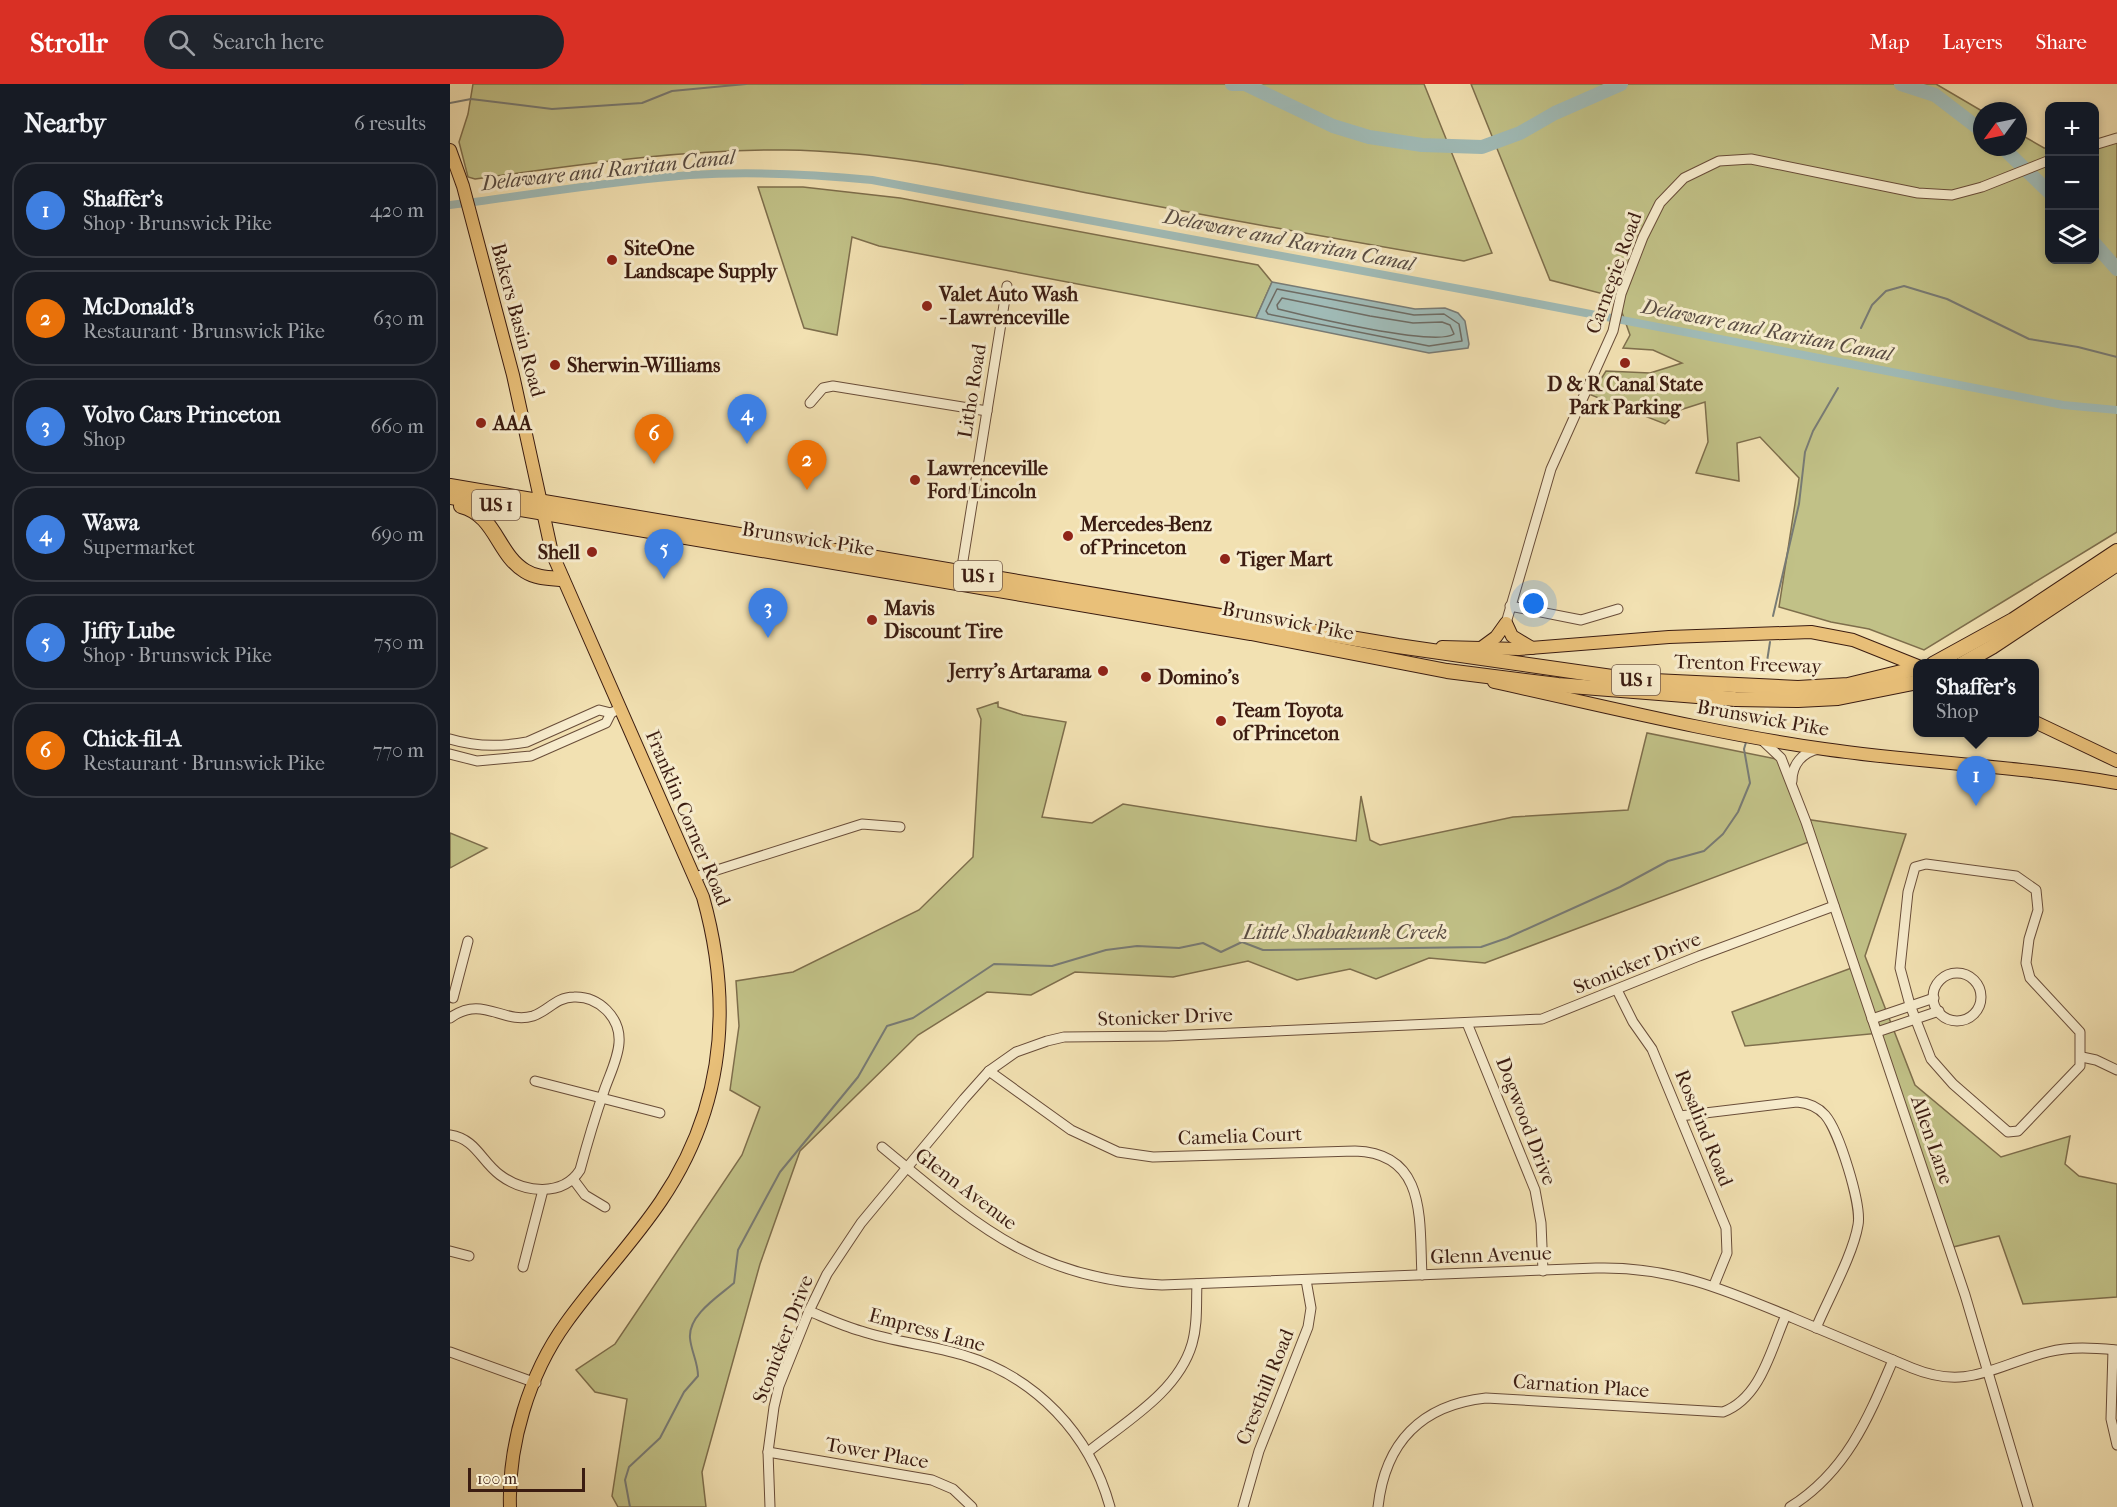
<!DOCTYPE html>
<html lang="en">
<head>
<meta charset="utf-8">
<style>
  body { margin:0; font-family:"IM FELL French Canon",serif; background:#20242c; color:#f1f3f6 }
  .controls { position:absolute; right:18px; top:18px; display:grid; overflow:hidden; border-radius:12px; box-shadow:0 3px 9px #0003 }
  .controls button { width:54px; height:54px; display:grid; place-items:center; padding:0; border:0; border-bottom:2px solid #363941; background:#171b24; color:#f1f3f6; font:30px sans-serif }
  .compass { position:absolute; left:1523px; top:18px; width:54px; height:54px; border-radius:50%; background:#171b24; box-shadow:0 3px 9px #0003; rotate:237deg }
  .scale { position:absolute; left:18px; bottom:15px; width:117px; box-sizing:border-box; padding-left:6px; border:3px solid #3b1c11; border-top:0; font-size:16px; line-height:21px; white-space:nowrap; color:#3b1c11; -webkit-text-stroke:4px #f7eccd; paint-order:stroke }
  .you { position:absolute; left:1084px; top:520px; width:21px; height:21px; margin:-15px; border:4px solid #fff; border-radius:50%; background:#1a73e8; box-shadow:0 0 0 9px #1a73e833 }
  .badge { display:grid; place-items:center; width:39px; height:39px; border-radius:50%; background:#d93025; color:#fff; font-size:20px; font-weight:700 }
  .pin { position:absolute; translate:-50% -50px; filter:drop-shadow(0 2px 3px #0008) }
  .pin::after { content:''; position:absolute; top:32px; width:21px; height:18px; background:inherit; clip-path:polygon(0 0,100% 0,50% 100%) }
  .popup { position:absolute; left:1463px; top:575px; width:126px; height:78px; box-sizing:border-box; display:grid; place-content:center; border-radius:12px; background:#171b24; filter:drop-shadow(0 2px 4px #0005); font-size:20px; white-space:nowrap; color:#9ea1a6 }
  .popup b { font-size:22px; color:#f1f3f6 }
  .popup::after { content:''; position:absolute; left:50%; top:100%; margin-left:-12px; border:12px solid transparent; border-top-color:#171b24 }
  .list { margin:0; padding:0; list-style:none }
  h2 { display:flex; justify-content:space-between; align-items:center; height:78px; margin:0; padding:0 24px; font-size:26px }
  h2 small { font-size:20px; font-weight:400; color:#9ea1a6 }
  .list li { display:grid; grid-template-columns:39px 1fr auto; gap:18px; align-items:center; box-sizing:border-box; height:96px; margin:0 12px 12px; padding:0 12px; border:2px solid #363941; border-radius:24px }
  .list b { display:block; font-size:22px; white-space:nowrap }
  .list p { margin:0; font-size:20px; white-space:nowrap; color:#9ea1a6 }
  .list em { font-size:20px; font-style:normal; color:#9ea1a6 }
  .icon { flex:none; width:33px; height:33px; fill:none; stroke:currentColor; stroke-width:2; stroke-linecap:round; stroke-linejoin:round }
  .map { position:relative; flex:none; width:1667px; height:1423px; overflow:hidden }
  header { display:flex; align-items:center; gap:36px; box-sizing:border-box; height:84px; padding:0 30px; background:#d93025; color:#fff }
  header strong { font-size:28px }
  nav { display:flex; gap:33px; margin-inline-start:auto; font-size:21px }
  .search { width:420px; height:54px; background:#20242c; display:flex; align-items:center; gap:15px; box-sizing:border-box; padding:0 21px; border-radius:33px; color:#9ea1a6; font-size:22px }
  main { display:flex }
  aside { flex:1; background:#171b24 }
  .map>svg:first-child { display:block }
</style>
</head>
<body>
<header>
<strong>Strollr</strong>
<div class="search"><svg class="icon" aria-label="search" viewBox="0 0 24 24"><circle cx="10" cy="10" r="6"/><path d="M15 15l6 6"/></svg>Search here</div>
<nav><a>Map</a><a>Layers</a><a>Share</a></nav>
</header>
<main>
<aside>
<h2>Nearby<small>6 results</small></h2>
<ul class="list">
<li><span class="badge" style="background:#3f7fe0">1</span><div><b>Shaffer's</b><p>Shop · Brunswick Pike</p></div><em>420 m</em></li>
<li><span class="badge" style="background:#e8710a">2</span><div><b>McDonald's</b><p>Restaurant · Brunswick Pike</p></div><em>630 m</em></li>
<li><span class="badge" style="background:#3f7fe0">3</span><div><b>Volvo Cars Princeton</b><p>Shop</p></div><em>660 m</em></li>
<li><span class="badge" style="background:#3f7fe0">4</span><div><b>Wawa</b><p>Supermarket</p></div><em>690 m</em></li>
<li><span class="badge" style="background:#3f7fe0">5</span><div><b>Jiffy Lube</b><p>Shop · Brunswick Pike</p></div><em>750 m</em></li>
<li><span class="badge" style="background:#e8710a">6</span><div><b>Chick-fil-A</b><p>Restaurant · Brunswick Pike</p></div><em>770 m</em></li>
</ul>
</aside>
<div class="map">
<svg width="1667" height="1423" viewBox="0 0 1667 1423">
  <rect width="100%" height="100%" fill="#f2e1b2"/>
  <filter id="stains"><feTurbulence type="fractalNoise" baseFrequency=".00333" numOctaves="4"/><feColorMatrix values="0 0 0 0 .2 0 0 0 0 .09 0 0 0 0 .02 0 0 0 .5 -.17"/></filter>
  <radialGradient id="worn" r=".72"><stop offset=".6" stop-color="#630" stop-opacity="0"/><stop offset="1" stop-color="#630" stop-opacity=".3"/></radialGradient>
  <g fill="#c1c187" stroke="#7e6e4c" stroke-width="1.5">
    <path d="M 23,0 L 974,0 L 1042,169 L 1014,177 C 893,156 773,135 653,112 C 548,92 443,67 335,66 C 232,65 128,81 25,95 L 18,93 L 9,58 L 18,30 Z"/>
    <path d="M 1021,0 L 1486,0 L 1532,27 L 1532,63 L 1568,63 L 1568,49 L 1594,64 L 1599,64 L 1600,176 L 1644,176 L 1645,60 L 1667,58 L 1667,448 L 1474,566 L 1419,545 L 1381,538 L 1329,523 L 1349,394 L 1310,353 L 1287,359 L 1289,397 L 1246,389 L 1258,358 L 1255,318 L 1230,326 L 1215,340 L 1141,311 L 1156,287 L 1200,289 L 1232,279 L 1203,266 L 1173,264 L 1180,251 L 1165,209 L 1161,212 L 1100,196 Z"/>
    <path d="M 308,103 L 353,103 L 450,114 L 808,181 L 822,198 L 806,234 L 429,162 L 402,153 L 387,251 L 354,244 Z"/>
    <path d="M 548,618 L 548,623 L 573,631 L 616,638 L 592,733 L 642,739 L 673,720 L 906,757 L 911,712 L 920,756 L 930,761 L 1063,733 L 1178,726 L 1197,649 L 1336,677 L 1355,735 L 1456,750 L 1415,872 L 1465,1001 L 1551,1073 L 1620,1052 L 1615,1080 L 1629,1092 L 1667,1100 L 1667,1213 L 1573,1220 L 1549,1152 L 1503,1163 L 1430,949 L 1295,962 L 1282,928 L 1407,882 L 1364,756 L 1035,879 L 979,874 L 926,895 L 900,885 L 847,896 L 798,877 L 723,893 L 625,888 L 581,911 L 537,908 L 468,951 L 350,1067 L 310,1180 L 252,1388 L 256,1423 L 168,1423 L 162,1412 L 177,1315 L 145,1308 L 126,1286 L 165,1260 L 292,1071 L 310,1023 L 280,1006 L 289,942 L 286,897 L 343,888 L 469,826 L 523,773 L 531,635 L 527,625 Z"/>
    <path d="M 0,749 L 37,764 L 0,784 Z"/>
  </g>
  <path fill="#a0bbb7" stroke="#787b75" stroke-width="1.5" d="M 822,198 L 965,225 L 995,224 L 1008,229 L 1015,237 L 1019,260 L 1018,264 L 979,269 L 806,234 Z"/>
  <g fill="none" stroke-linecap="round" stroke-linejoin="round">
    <g stroke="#6e6c64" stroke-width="1.5">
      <path d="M 827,205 L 964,231 L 994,230 L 1009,240 L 1012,257 L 979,262 L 818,230 L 816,227 Z"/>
      <path d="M 832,214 L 920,232 L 963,239 L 992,238 L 1000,241 L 1004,250 C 985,263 856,232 828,225 L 827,221 Z"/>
    </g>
    <g stroke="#787b75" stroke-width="2">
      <path d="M 472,0 L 513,0"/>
      <path d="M 0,19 L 21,15 L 102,25 L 192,19 L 222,7 L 296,0"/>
      <path d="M 1411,244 L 1422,221 L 1436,207 L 1454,202 L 1497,215 L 1579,255 L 1628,263 L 1667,273"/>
      <path d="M 1323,532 L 1349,420 L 1355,368 L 1363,347 L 1388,304"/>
      <path d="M 1316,584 L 1320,558"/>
      <path d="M 180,1423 L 175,1396 L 179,1383 L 210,1354 L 234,1308 L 248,1292 C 248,1278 241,1267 240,1254 C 238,1231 269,1212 284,1199 L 288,1166 L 330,1088 L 408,993 L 437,942 L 463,934 L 544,880 L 602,882 L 656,866 L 687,862 L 729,864 L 753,859 L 771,868 L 792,858 L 813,866 L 1031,863 L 1057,854 L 1170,803 L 1218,777 L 1254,767 L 1273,750 L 1288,728 L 1300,699 L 1294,665 L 1297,655"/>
    </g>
    <path stroke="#a0bbb7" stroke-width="8" d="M 0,121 C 80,111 160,97 240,91 C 301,87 361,90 422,96 L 1037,210 L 1613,321 L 1667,326"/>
    <g stroke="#a0bbb7" stroke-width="14">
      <path d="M 782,0 L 795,0 L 883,42 L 919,53 L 972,61 L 1032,63 L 1070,49 L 1105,29 L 1171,0"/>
      <path d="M 1451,0 L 1485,11 L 1532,47"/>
      <path d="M 1552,63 L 1600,109"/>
      <path d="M 1644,159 L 1667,185"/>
    </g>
    <g stroke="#694d39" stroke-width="11">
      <g id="minor">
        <path d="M 1644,61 L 1667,54"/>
        <path d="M 360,319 L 373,304 L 383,302 L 537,327"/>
        <path d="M 511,489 L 557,202"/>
        <path d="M 1060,522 L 1131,536 L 1168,525"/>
        <path d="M 1056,539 L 1101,385 L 1163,247 L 1171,210 L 1193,153 L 1210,119 L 1234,94 L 1269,77 L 1301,75 L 1468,109 L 1502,111 L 1532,103 L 1600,76"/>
        <path d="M 0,655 C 26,663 50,663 77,658 L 149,626 L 161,629 L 171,624"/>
        <path d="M 1313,657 L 1331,674 L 1356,738 L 1515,1211 L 1578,1423"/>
        <path d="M 0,670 L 27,677 L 81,672 L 156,639 L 161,629"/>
        <path d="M 1342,697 C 1342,681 1352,668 1369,665"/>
        <path d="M 1476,780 L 1566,792 L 1586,806 L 1588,826 L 1579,855 L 1576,879 L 1580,894 L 1630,948 L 1630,982 L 1568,1047 L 1558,1048 L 1503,1000 L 1481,975 L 1460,921 L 1450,884 L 1458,808 L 1465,783 Z"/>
        <path d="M 245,793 L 412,740 L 450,743"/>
        <circle cx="1507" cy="913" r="24"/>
        <path d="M 1167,906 L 1183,938 L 1202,965 L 1276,1144 L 1277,1169 L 1264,1201"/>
        <path d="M 3,914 L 18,857"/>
        <path d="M 0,934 C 33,910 53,941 83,932 C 98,927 106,913 124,913 C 149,912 171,934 169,959 C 168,975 159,992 154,1007 C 145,1033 137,1060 130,1086 C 113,1113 74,1109 50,1091 C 31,1077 26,1055 0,1051"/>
        <path d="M 1422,935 L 1484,914"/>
        <path d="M 1017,939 L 1085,1106 L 1091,1139 L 1093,1187"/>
        <path d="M 1427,948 L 1489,927"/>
        <path d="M 1632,973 L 1646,976 L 1667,986"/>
        <path d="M 539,987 L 621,1046 L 668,1068 L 703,1073 L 905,1067 C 978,1069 969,1138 972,1191"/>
        <path d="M 85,997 L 210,1029"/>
        <path d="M 1230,1032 L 1347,1018 C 1358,1019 1368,1023 1375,1031 C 1389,1047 1412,1121 1408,1141 C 1403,1171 1378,1215 1366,1244"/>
        <path d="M 432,1063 C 524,1139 585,1196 712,1201 L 1146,1184 C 1221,1182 1276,1206 1343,1234 C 1383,1251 1422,1267 1462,1284 C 1518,1307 1545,1281 1598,1268 C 1621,1262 1644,1264 1667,1266"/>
        <path d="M 123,1095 L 135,1111 L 155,1123"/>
        <path d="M 0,1167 L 19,1172"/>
        <path d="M 73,1183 L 93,1106"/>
        <path d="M 359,1227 C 376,1234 393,1242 411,1247 C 444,1258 480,1261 513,1271 C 586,1293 640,1350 660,1423"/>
        <path d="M 1663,1266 L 1661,1335 L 1667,1361"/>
        <path d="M 0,1268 L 86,1299"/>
        <path d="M 318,1368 L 482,1396 L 503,1405 L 522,1423"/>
        <path d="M 638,1368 C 675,1338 728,1308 742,1260 C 748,1240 746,1220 747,1200"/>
        <path d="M 320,1423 L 318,1368 L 324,1323 L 329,1302 L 359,1227 L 377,1190 L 411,1139 L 514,1015 L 539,987 L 566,968 L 597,957 L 614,953 L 717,952 L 1092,935 L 1249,872 L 1384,822"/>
        <path d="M 793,1423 L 809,1367 L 858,1243 L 861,1224 L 856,1196"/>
        <path d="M 928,1423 C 935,1359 971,1321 1036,1314 L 1273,1328 C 1311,1314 1321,1265 1336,1231"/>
        <path d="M 1340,1423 C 1396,1388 1418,1335 1443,1276"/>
      </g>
    </g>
    <g stroke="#3b1c11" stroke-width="14">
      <g id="major">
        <path d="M 0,66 L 13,102 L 63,291 L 102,469 L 253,813 C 283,920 274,1024 211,1117 C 182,1160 146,1197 116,1239 C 79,1290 58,1361 60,1423"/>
        <path d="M 992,563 L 1069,565 L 1219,553 L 1361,548 L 1403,556 L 1468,582"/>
        <path d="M 1031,564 L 1046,553 L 1056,539 L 1062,552 L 1082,564"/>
        <path d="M 1044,598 C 1154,622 1262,649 1374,665 C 1471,679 1570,682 1667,699"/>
        <path d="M 1585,638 L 1667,677"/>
      </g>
    </g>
    <g stroke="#3b1c11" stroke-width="16">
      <g id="highway">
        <path d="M 0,402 L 948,562 L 1183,596 L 1348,604 L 1398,601 L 1468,584"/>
        <path d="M 0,413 L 801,549 L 997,587 L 1108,601 L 1285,615 L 1348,616 L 1388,614 L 1468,598"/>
        <path d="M 11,422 C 46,431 47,470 75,487 C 86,494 99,494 112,495"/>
        <path d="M 1483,580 L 1563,536 L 1667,467"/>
        <path d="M 1512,580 L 1542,563 L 1667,480"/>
      </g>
    </g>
    <use href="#minor" stroke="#f7eccd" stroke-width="9"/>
    <use href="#major" stroke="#e9c079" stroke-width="12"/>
    <use href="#highway" stroke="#e9c079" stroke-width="14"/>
  </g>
  <g fill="#8f2418" stroke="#f7eccd" stroke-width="2">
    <circle cx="162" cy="176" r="6"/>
    <circle cx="477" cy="222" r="6"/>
    <circle cx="1175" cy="279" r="6"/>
    <circle cx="105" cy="281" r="6"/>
    <circle cx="31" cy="339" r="6"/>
    <circle cx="465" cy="396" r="6"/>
    <circle cx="618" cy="452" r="6"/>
    <circle cx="142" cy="468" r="6"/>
    <circle cx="775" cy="475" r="6"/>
    <circle cx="422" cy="536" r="6"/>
    <circle cx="653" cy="587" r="6"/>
    <circle cx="696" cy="593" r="6"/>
    <circle cx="771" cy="637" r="6"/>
  </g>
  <g text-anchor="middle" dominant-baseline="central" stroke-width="6" stroke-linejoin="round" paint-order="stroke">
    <g fill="#f7eccd" stroke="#735a49" stroke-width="1.5">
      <rect x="22" y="406" width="48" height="30" rx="4.5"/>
      <rect x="504" y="477" width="48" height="30" rx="4.5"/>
      <rect x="1162" y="581" width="48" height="30" rx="4.5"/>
    </g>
    <g font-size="18" font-weight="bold" fill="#3b1c11">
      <text x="46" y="421">US 1</text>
      <text x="528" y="492">US 1</text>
      <text x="1186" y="596">US 1</text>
    </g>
    <g font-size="20" font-weight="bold" fill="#3b1c11" stroke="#f7eccd" text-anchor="start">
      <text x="174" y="164">SiteOne<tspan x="174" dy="23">Landscape Supply</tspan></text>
      <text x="489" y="210">Valet Auto Wash<tspan x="489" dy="23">- Lawrenceville</tspan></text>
      <text x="117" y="281">Sherwin-Williams</text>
      <text x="1175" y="300" text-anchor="middle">D &amp; R Canal State<tspan x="1175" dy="23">Park Parking</tspan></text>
      <text x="43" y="339">AAA</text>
      <text x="477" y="384">Lawrenceville<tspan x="477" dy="23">Ford Lincoln</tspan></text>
      <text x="630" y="440">Mercedes-Benz<tspan x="630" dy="23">of Princeton</tspan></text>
      <text x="130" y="468" text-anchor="end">Shell</text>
      <text x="787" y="475">Tiger Mart</text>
      <text x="434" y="524">Mavis<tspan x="434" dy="23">Discount Tire</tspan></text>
      <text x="641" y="587" text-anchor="end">Jerry's Artarama</text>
      <text x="708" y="593">Domino's</text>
      <text x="783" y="626">Team Toyota<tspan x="783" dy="23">of Princeton</tspan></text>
    </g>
    <g font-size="20" fill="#3b1c11" stroke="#f7eccd">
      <text transform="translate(1164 189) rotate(-70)">Carnegie Road</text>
      <text transform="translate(68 236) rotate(75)">Bakers Basin Road</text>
      <text transform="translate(522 307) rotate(-81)">Litho Road</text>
      <text transform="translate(358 455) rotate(9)">Brunswick Pike</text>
      <text transform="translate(838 537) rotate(11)">Brunswick Pike</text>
      <text transform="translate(1298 580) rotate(2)">Trenton Freeway</text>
      <text transform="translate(1313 634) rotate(10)">Brunswick Pike</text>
      <text transform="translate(238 734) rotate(67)">Franklin Corner Road</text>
      <text transform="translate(1187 879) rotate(-22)">Stonicker Drive</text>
      <text transform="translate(715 933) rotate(-2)">Stonicker Drive</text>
      <text transform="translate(1076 1037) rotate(69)">Dogwood Drive</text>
      <text transform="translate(1254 1044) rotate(68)">Rosalind Road</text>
      <text transform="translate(790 1052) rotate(-2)">Camelia Court</text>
      <text transform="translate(1482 1056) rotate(71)">Allen Lane</text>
      <text transform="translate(516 1105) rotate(37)">Glenn Avenue</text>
      <text transform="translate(1041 1171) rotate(-2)">Glenn Avenue</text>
      <text transform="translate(477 1246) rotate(15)">Empress Lane</text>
      <text transform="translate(333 1255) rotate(-69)">Stonicker Drive</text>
      <text transform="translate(1131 1302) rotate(4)">Carnation Place</text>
      <text transform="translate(815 1303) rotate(-68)">Cresthill Road</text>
      <text transform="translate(427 1369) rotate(10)">Tower Place</text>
    </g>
    <g font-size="21" font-style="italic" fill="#594c43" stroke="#f7eccd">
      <text transform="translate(158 86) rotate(-6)">Delaware and Raritan Canal</text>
      <text transform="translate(839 156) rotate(11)">Delaware and Raritan Canal</text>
      <text transform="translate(1317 246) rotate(11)">Delaware and Raritan Canal</text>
      <text x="895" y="848">Little Shabakunk Creek</text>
    </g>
  </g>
  <rect width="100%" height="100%" filter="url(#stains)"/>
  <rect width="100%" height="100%" fill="url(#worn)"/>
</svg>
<div class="controls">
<button>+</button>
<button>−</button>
<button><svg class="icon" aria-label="layers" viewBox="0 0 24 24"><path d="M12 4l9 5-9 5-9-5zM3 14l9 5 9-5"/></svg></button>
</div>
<svg class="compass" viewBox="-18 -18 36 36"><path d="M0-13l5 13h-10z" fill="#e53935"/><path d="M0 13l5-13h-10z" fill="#9ea1a6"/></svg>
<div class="scale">100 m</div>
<div class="you"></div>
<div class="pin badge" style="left:1526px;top:722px;background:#3f7fe0">1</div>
<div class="popup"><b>Shaffer's</b>Shop</div>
<div class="pin badge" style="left:357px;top:406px;background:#e8710a">2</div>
<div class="pin badge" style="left:318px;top:554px;background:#3f7fe0">3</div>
<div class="pin badge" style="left:297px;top:360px;background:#3f7fe0">4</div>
<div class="pin badge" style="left:214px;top:495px;background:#3f7fe0">5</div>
<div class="pin badge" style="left:204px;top:380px;background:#e8710a">6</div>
</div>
</main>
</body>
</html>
